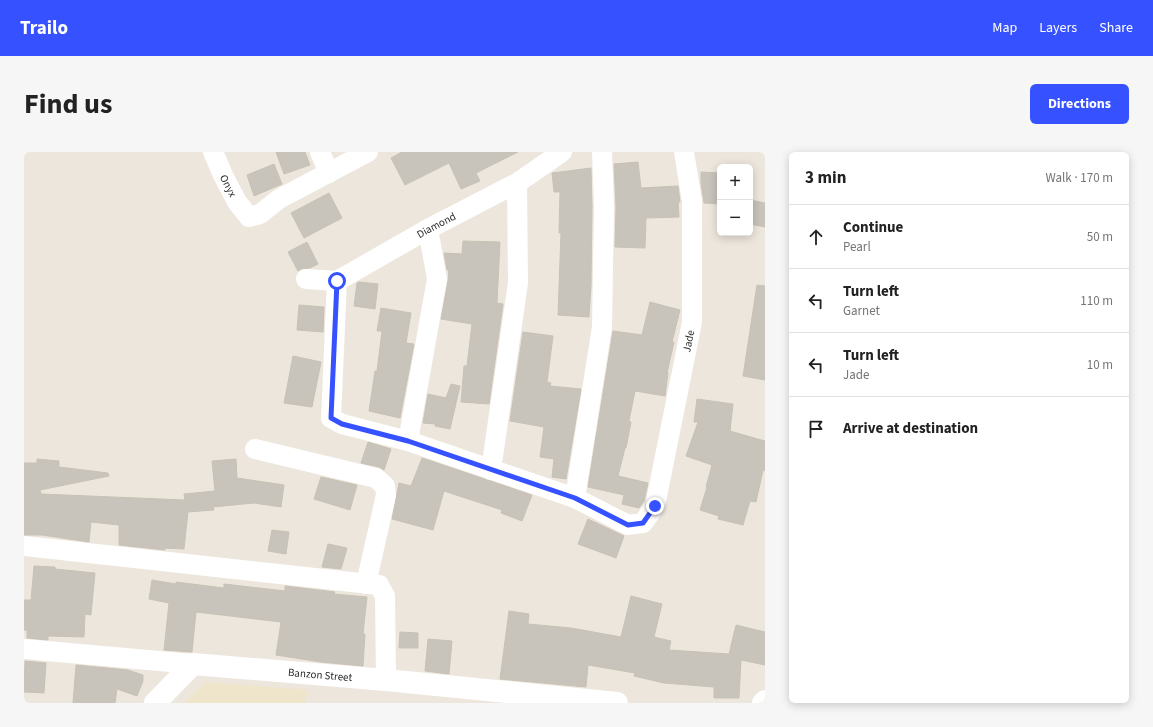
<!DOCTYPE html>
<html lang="en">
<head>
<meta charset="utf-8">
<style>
  body { margin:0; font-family:"Source Sans 3",sans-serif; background:#f6f6f6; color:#222 }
  .controls { position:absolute; right:12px; top:12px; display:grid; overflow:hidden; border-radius:6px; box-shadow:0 2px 10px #0003 }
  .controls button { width:36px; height:36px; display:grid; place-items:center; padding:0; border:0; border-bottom:1px solid #e0e0e0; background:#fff; color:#222; font:20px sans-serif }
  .stop { position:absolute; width:12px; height:12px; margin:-9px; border:3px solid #3651ff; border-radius:50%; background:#fff }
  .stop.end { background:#3651ff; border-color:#fff; box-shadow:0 1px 4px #0008 }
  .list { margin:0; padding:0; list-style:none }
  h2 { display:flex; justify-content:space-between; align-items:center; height:52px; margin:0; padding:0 16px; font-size:17px }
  h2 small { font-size:13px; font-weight:400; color:#767676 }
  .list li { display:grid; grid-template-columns:26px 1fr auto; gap:12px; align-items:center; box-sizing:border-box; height:64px; padding:0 16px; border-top:1px solid #e0e0e0 }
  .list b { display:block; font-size:15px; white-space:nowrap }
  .list p { margin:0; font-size:13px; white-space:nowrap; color:#767676 }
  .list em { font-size:13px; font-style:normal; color:#767676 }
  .icon { flex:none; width:22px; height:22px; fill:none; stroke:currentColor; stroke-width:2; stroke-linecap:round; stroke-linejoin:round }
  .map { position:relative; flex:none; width:741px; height:551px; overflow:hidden; border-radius:6px }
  header { display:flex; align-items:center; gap:24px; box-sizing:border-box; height:56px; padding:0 20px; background:#3651ff; color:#fff }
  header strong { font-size:19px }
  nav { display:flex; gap:22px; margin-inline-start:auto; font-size:14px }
  .intro { display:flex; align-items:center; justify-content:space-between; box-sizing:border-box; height:96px; padding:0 24px }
  h1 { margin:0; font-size:28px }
  .button { padding:10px 18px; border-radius:6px; background:#3651ff; color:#fff; font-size:14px; font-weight:700 }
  main { display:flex; gap:24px; padding:0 24px }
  aside { flex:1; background:#fff; border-radius:6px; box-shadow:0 2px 10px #0003 }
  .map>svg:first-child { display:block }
</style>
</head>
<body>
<header>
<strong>Trailo</strong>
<nav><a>Map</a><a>Layers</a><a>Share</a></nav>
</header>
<div class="intro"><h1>Find us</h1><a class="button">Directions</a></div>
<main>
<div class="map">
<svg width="741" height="551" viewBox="0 0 741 551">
  <rect width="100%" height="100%" fill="#ede6dc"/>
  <path fill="#efe5ca" d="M 182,530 L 284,538 L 281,551 L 160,551 Z"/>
  <g fill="#c8c3bb" stroke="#c8c2b5">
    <path d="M 252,0 L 281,0 L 286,13 L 260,22 Z"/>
    <path d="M 378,0 L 494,0 L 452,21 L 456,29 L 437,37 L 425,11 L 381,33 L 367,6 Z"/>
    <path d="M 614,10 L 617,36 L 654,34 L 656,50 L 654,50 L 655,65 L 622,66 L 621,96 L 591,95 L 592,55 L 590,12 Z"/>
    <path d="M 250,12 L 258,32 L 230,44 L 223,23 Z"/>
    <path d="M 567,16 L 568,55 L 567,133 L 565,165 L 534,163 L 537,81 L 535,81 L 536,40 L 530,40 L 528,21 Z"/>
    <path d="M 677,20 L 696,21 L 696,52 L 680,51 L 677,31 Z"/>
    <path d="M 305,41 L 318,66 L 280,86 L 267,61 Z"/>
    <path d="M 726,48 L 741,51 L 741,75 L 726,72 Z"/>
    <path d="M 439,89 L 476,90 L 473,151 L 479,152 L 465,252 L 437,250 L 440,214 L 443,214 L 448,172 L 417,167 L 424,129 L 425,118 L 423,118 L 420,101 L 438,102 Z"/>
    <path d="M 283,90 L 294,112 L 286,116 L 277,117 L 274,119 L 264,100 Z"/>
    <path d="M 335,130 L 354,132 L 351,157 L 330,154 L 333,131 Z"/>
    <path d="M 733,133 L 741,134 L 741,228 L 719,224 Z"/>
    <path d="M 626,150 L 656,158 L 648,190 L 650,190 L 643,221 L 644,221 L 641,244 L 611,239 L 605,269 L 607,270 L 602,296 L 601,296 L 594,324 L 624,331 L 620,349 L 615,356 L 598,352 L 600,343 L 564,335 L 589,179 L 618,183 Z"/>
    <path d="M 275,153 L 300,155 L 299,180 L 273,178 Z"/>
    <path d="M 357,156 L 387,161 L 382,191 L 390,192 L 376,266 L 345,259 L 351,219 L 353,219 L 358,179 L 353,179 Z"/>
    <path d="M 499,180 L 529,184 L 523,230 L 527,231 L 526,234 L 557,237 L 542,327 L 528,325 L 530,307 L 516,305 L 520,275 L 486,269 Z"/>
    <path d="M 269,204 L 297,210 L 288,255 L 260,251 Z"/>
    <path d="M 427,232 L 436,234 L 426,277 L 411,274 L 411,272 L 399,271 L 404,242 L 422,246 Z"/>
    <path d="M 673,247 L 709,252 L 706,279 L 741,289 L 741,319 L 739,318 L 732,350 L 726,349 L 719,373 L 694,367 L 695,364 L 676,358 L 683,335 L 682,335 L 688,313 L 662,304 L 674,270 L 670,270 Z"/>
    <path d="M 344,290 L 367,297 L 360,318 L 355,315 L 337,311 Z"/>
    <path d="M 398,306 L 508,343 L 498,369 L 477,361 L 478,358 L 420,339 L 409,378 L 368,367 L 375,331 L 387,334 Z"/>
    <path d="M 13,307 L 35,309 L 35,315 L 84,321 L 85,324 L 16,338 L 17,342 L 161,348 L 160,342 L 191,339 L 188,309 L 212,307 L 213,326 L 260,333 L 257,355 L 230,351 L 189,355 L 190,358 L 164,360 L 160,397 L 141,396 L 141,398 L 95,393 L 95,373 L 67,370 L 65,390 L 18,383 L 0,383 L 0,311 L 13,311 Z"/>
    <path d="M 297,325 L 333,333 L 326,358 L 290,347 Z"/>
    <path d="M 564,367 L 600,384 L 592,406 L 554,392 Z"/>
    <path d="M 248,378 L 265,380 L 262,402 L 244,399 Z"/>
    <path d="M 304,392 L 323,396 L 317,417 L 298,415 Z"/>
    <path d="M 10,414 L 31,415 L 31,417 L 71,421 L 67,463 L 61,462 L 60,485 L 24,484 L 24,488 L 3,486 L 3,478 L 0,478 L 0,448 L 7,448 Z"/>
    <path d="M 128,428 L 152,432 L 152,430 L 200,436 L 200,432 L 261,439 L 261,434 L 311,440 L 310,442 L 343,445 L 339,482 L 341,482 L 339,514 L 297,510 L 252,503 L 257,470 L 172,460 L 168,500 L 140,498 L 145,451 L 125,447 Z"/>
    <path d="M 607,444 L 638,452 L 630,485 L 647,489 L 645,498 L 705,502 L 712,473 L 741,480 L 741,513 L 717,508 L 715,546 L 690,546 L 690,535 L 640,531 L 610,524 L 611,521 L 564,513 L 562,535 L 476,527 L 485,459 L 505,462 L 504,472 L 547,476 L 597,485 Z"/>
    <path d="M 376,480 L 394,481 L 394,496 L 375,496 Z"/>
    <path d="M 404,487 L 428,489 L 425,522 L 401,519 Z"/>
    <path d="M 1,509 L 22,511 L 20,541 L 0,540 Z"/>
    <path d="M 52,513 L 104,518 L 119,523 L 119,529 L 113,544 L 93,537 L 91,551 L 49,551 Z"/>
  </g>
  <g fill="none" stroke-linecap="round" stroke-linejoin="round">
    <g stroke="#fff" stroke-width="20">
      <path id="s1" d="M 189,0 L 199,23 L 213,50 L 225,65 L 236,62 L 255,47 L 344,0"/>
      <path d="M 296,0 L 305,21"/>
      <path id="s2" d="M 282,127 L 313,129 L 404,77 L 493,31 L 538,0"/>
      <path id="s3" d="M 313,129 L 307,266 L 318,272 L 384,289 L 551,346 L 604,373 L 619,371 L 631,354 L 668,170 L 668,49 L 660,0"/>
      <path d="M 384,289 L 413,127 L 404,77"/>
      <path d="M 231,297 L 352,326 L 361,334 L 362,343 L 342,432"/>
      <path d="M 467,318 L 494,131 L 493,31"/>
      <path d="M 551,346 L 578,175 L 580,55 L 578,0"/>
      <path d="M 0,394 L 355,433 L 361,444 L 362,528"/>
      <path d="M 0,497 L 169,512"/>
    </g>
    <g stroke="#fff" stroke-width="22">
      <path id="s4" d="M 131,551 L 169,512 L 362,528 L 593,551"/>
      <path d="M 739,551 L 741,549"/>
    </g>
  </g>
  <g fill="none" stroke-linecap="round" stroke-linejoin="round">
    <path stroke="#3651ff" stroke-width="5" d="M 313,129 L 307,266 L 318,272 L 384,289 L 551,346 L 604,373 L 619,371 L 631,354"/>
  </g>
  <g text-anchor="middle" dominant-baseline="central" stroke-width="3.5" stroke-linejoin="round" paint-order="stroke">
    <g font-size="11" fill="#2a2a2a" stroke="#fff">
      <text stroke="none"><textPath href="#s1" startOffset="37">Onyx</textPath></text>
      <text stroke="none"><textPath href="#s2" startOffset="145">Diamond</textPath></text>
      <text stroke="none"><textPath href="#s3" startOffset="658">Jade</textPath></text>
      <text stroke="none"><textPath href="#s4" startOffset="182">Banzon Street</textPath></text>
    </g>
  </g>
</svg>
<div class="controls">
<button>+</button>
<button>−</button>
</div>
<div class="stop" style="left:313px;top:129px"></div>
<div class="stop end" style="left:631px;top:354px"></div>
</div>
<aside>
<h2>3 min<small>Walk · 170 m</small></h2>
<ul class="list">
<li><svg class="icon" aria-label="ahead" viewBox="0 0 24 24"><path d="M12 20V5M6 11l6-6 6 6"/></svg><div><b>Continue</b><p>Pearl</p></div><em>50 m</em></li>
<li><svg class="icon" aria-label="left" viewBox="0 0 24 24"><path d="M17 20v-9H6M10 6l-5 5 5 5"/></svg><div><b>Turn left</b><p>Garnet</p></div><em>110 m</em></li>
<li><svg class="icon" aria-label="left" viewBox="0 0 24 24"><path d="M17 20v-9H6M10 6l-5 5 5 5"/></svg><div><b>Turn left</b><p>Jade</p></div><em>10 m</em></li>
<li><svg class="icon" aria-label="arrive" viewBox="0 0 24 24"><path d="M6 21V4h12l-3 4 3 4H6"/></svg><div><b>Arrive at destination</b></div></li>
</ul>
</aside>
</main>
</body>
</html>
